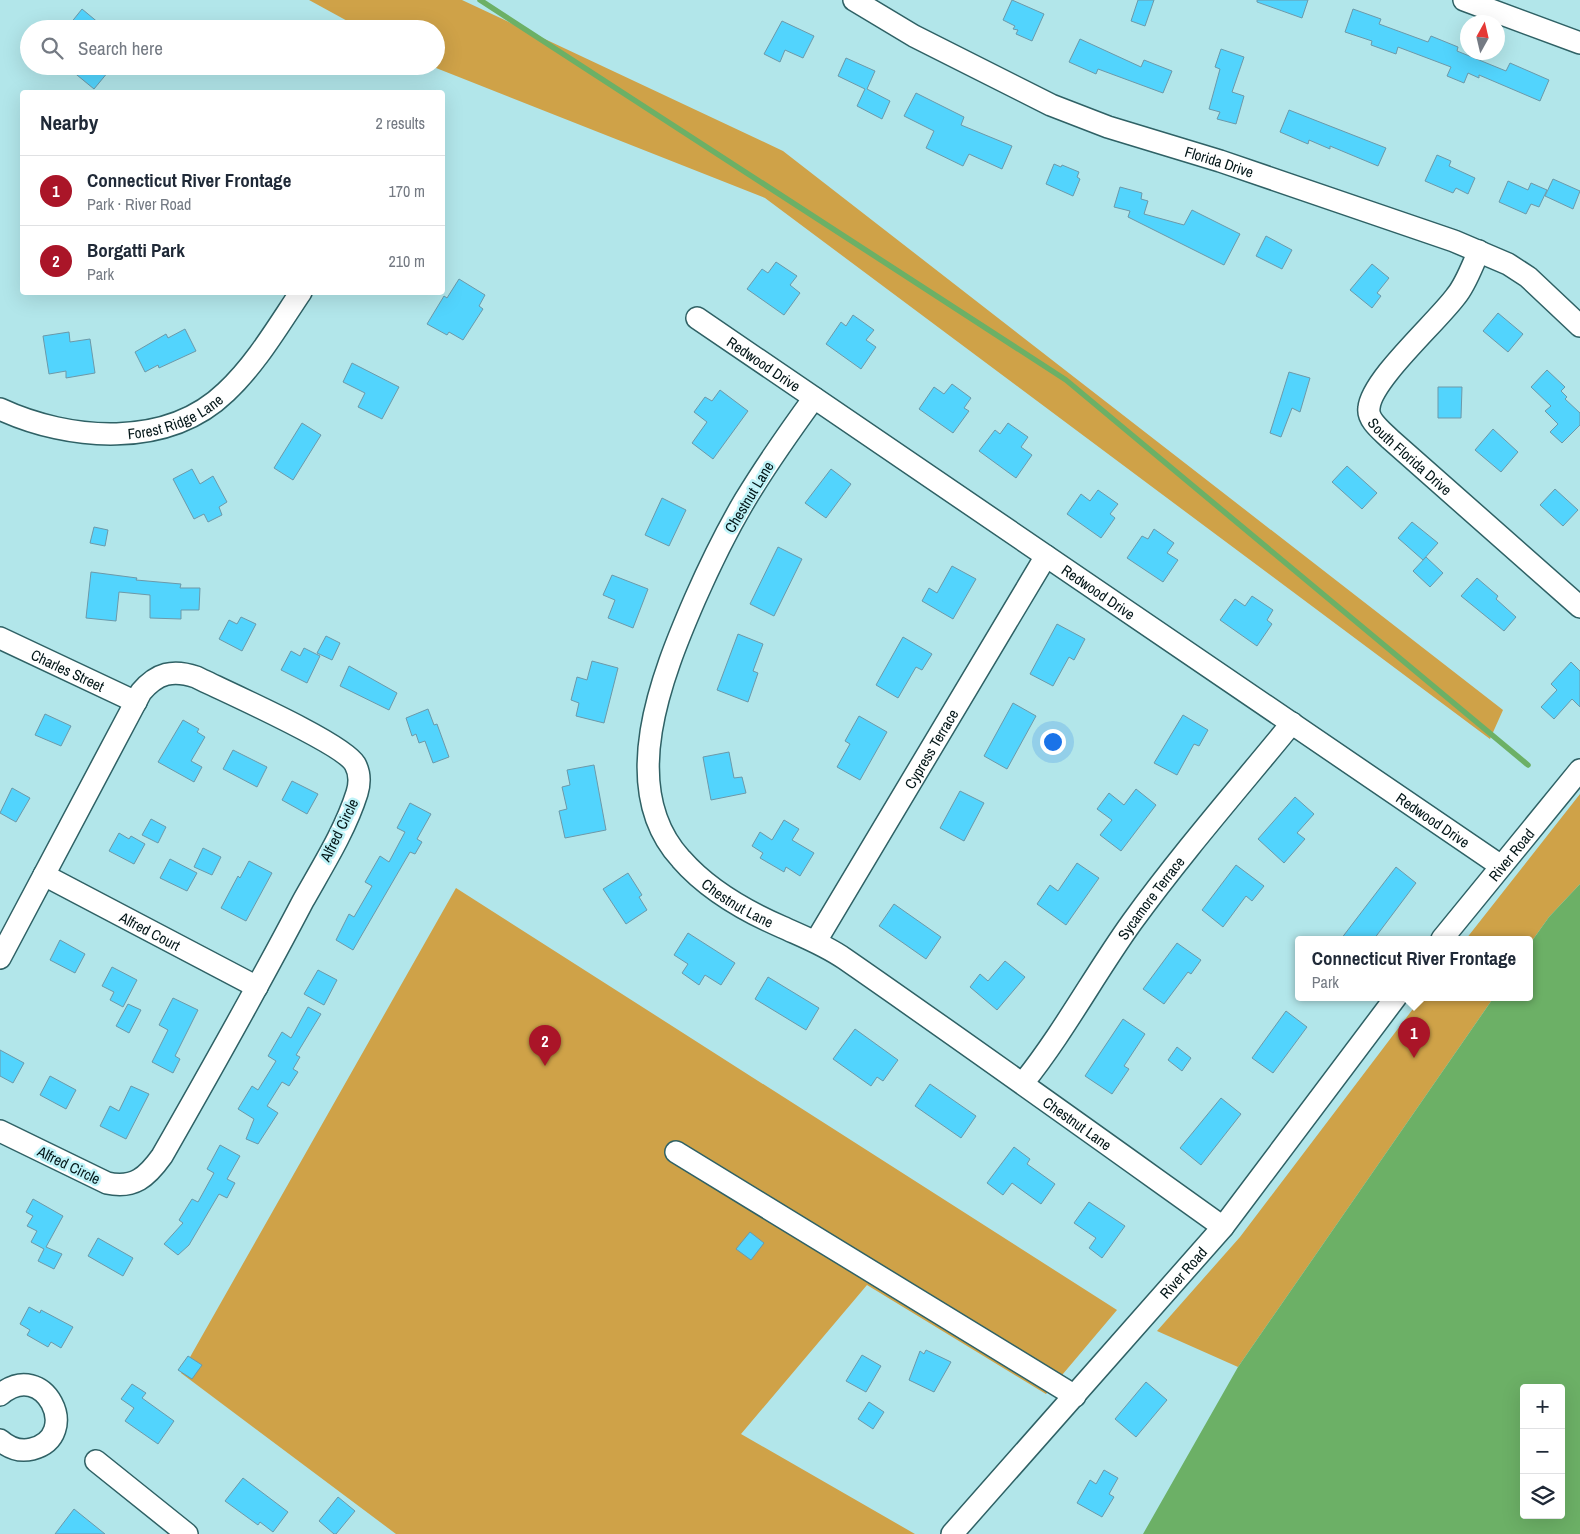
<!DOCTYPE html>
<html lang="en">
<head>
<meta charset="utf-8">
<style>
  body { margin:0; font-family:"Archivo Narrow",sans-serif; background:#f6f6f7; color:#1f2937 }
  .controls { position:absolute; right:15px; bottom:15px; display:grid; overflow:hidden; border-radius:5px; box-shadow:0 5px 20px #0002 }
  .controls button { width:45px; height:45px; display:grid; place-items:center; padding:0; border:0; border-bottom:1px solid #e0e1e3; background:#fff; color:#1f2937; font:25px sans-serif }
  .compass { position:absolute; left:1460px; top:15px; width:45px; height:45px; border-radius:50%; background:#fff; box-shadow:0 5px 20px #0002; rotate:8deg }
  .you { position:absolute; left:1052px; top:741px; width:18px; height:18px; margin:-12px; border:4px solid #fff; border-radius:50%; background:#1a73e8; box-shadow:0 0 0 8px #1a73e833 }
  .badge { display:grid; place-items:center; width:32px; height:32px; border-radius:50%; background:#aa1528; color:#fff; font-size:16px; font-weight:700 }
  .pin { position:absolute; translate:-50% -41px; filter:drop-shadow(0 1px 2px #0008) }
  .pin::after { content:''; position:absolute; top:26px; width:18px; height:15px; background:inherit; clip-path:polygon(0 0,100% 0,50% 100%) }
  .popup { position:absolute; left:1295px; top:936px; width:238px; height:65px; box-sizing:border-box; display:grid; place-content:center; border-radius:5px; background:#fff; filter:drop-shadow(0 1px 4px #0005); font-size:16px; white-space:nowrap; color:#747a83 }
  .popup b { font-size:19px; color:#1f2937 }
  .popup::after { content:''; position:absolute; left:50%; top:100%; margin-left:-10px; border:10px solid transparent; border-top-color:#fff }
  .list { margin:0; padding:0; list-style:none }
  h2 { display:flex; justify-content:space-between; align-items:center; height:65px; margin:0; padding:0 20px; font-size:21px }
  h2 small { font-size:16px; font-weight:400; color:#747a83 }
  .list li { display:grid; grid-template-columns:32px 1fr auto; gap:15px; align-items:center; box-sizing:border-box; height:70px; padding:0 20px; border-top:1px solid #e0e1e3 }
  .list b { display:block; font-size:19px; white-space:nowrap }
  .list p { margin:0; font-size:16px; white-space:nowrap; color:#747a83 }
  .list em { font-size:16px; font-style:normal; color:#747a83 }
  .icon { flex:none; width:28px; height:28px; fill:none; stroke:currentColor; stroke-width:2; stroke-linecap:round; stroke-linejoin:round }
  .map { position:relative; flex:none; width:1580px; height:1534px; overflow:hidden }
  .search { position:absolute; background:#fff; box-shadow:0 5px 20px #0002; left:20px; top:20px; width:425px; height:55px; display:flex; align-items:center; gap:12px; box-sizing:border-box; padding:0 18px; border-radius:28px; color:#747a83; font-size:19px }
  .panel { position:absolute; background:#fff; box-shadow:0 5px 20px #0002; left:20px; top:90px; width:425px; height:205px; border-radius:5px }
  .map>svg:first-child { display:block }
</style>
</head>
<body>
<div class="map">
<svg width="1580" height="1534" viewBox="0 0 1580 1534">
  <rect width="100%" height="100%" fill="#b2e6ea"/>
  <g fill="#cfa248">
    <path d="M 309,0 L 462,0 L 783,151 L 1503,710 L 1490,739 L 765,198 L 431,66 L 436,66 L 436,29 L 362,29 Z"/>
    <path d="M 1580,794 L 1580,884 L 1549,917 L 1529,945 L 1529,939 L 1466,939 Z"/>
    <path d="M 456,888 L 1117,1310 L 1046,1394 L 867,1285 L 741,1434 L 915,1534 L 396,1534 L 181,1373 Z"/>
    <path d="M 1422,997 L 1494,997 L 1238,1367 L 1157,1331 L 1240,1237 Z"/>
  </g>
  <path fill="#6cb066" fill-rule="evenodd" d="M 1580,884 L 1580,1534 L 1143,1534 L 1238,1367 L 1494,997 L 1529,997 L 1529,945 L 1549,917 ZM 1524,1388 L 1561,1388 L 1561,1515 L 1524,1515 Z"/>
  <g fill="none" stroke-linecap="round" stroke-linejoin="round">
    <path stroke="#6cb066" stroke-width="5.5" d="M 480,0 L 1066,380 L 1528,765"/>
  </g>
  <g fill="#52d4fd" stroke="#6c99a9">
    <path d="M 1012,0 L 1044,14 L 1032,41 L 1016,34 L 1018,30 L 1013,29 L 1015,26 L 1003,20 Z"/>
    <path d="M 1138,0 L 1154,0 L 1145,26 L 1131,21 Z"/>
    <path d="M 1257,0 L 1308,0 L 1302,18 L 1257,2 Z"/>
    <path d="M 82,9 L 106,29 L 66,29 Z"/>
    <path d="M 1353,9 L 1381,19 L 1379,24 L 1428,42 L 1431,36 L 1458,47 L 1457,51 L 1506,71 L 1510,63 L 1549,80 L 1540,101 L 1479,75 L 1479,78 L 1468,73 L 1464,83 L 1447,76 L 1451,67 L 1398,47 L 1396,54 L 1371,45 L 1372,41 L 1345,32 Z"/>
    <path d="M 782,21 L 814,36 L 803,58 L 785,50 L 780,62 L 764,54 Z"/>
    <path d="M 1080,39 L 1141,67 L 1144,60 L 1172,71 L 1163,93 L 1098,69 L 1096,74 L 1069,62 Z"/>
    <path d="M 1221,49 L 1244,57 L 1232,92 L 1244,96 L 1236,124 L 1217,119 L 1220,112 L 1209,109 L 1220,69 L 1215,67 Z"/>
    <path d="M 846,58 L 875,71 L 867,89 L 890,101 L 882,119 L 857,106 L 865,89 L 838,76 Z"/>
    <path d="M 66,66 L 113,66 L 94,89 Z"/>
    <path d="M 916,93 L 964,117 L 961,125 L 1012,146 L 1002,169 L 969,154 L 963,166 L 926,148 L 934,131 L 904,116 Z"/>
    <path d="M 1289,110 L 1386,148 L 1378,166 L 1330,146 L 1330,149 L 1309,140 L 1308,144 L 1280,132 Z"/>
    <path d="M 1437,155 L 1451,161 L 1449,166 L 1475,178 L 1468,194 L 1456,188 L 1453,193 L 1425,181 Z"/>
    <path d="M 1054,164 L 1061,167 L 1062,165 L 1079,172 L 1077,177 L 1080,179 L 1073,196 L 1046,184 Z"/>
    <path d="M 1553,179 L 1580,191 L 1573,209 L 1545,196 Z"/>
    <path d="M 1508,181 L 1528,190 L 1531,183 L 1547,190 L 1539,207 L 1531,204 L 1526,214 L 1499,202 Z"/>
    <path d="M 1120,187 L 1142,193 L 1141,199 L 1148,201 L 1144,214 L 1184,225 L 1192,210 L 1240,234 L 1224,265 L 1128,217 L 1130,211 L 1114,207 Z"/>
    <path d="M 1266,236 L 1292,250 L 1282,269 L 1256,256 Z"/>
    <path d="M 776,262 L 797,276 L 790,285 L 800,293 L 784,315 L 747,289 L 762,269 L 768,273 Z"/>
    <path d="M 1372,264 L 1389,278 L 1377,293 L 1381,296 L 1372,308 L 1350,290 Z"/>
    <path d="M 459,279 L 485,295 L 479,306 L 483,309 L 463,340 L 449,332 L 447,335 L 427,324 L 444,296 L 447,298 Z"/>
    <path d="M 1498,313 L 1523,334 L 1508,352 L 1483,331 Z"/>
    <path d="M 853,315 L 874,330 L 866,340 L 876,347 L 861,369 L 826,344 L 841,322 L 846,326 Z"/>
    <path d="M 185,329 L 196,351 L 159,368 L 158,365 L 145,372 L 135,352 L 166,334 L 168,338 Z"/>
    <path d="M 69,332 L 70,342 L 90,339 L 95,373 L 66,378 L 66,371 L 49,374 L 43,336 Z"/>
    <path d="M 352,363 L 399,387 L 382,419 L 358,407 L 365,393 L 343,382 Z"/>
    <path d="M 1547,370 L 1565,387 L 1561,391 L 1567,397 L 1565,399 L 1580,413 L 1580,425 L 1562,443 L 1550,432 L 1558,424 L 1545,411 L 1551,406 L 1531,387 Z"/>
    <path d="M 1289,372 L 1310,378 L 1300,412 L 1292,408 L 1281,437 L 1270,433 Z"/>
    <path d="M 952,384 L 971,398 L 964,408 L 969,411 L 953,433 L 919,409 L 934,387 L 944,394 Z"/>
    <path d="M 1438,387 L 1462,387 L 1461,418 L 1438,418 Z"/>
    <path d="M 720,390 L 748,411 L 713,459 L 692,443 L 707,422 L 694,412 L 705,397 L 712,401 Z"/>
    <path d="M 302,423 L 321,435 L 293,480 L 274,468 Z"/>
    <path d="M 1008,423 L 1028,437 L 1021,447 L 1032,455 L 1016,478 L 979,451 L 995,430 L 1000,434 Z"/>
    <path d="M 1493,429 L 1518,452 L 1501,472 L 1475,450 Z"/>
    <path d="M 1347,466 L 1377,493 L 1362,509 L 1332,482 Z"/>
    <path d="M 192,469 L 200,484 L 213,476 L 227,502 L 219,507 L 222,515 L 208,522 L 204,514 L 194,519 L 173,479 Z"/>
    <path d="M 831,469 L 851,484 L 826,518 L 805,503 Z"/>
    <path d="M 1555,489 L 1578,510 L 1563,526 L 1540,505 Z"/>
    <path d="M 1098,490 L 1118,504 L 1110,514 L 1115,518 L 1101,538 L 1067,514 L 1081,494 L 1090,501 Z"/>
    <path d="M 662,498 L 686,510 L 669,546 L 645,535 Z"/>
    <path d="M 1412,522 L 1438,543 L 1423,560 L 1398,538 Z"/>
    <path d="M 94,527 L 108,530 L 105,546 L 90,543 Z"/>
    <path d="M 1154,529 L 1174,543 L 1167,553 L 1178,560 L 1163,582 L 1127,558 L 1142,536 L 1148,539 Z"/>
    <path d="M 778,547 L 802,559 L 774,616 L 750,604 Z"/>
    <path d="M 1426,557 L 1443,573 L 1430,587 L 1413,571 Z"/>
    <path d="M 952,566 L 976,579 L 953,619 L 922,601 L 929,588 L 937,593 Z"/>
    <path d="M 91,572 L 137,578 L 136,580 L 181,584 L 180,588 L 200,588 L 199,610 L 181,610 L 181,619 L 150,618 L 150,595 L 119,592 L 116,621 L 86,618 Z"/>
    <path d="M 612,575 L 648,589 L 633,628 L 608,618 L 615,600 L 603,595 Z"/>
    <path d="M 1477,578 L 1498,596 L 1496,599 L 1516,617 L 1504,631 L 1461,596 Z"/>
    <path d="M 1252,596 L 1273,610 L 1267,620 L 1272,624 L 1257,646 L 1220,620 L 1235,599 L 1245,606 Z"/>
    <path d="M 241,617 L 256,624 L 242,651 L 219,639 L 229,620 L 237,624 Z"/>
    <path d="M 1057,624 L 1085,639 L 1074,660 L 1069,657 L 1053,686 L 1030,674 Z"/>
    <path d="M 738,634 L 763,644 L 753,671 L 758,673 L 748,702 L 717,690 Z"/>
    <path d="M 326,636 L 340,643 L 332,660 L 317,653 Z"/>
    <path d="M 903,637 L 932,654 L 922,670 L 916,667 L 898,698 L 876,685 Z"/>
    <path d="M 304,648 L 320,656 L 307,683 L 281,670 L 291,651 L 300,656 Z"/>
    <path d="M 592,661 L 618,668 L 604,723 L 576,716 L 579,703 L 571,700 L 577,677 L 587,680 Z"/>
    <path d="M 1571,662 L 1580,671 L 1580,707 L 1572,699 L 1554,719 L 1541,707 L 1557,690 L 1551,684 Z"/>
    <path d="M 349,666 L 397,693 L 389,710 L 340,686 Z"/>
    <path d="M 1013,703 L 1036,716 L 1007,769 L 984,756 Z"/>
    <path d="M 428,709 L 434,725 L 437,724 L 449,757 L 433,763 L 425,741 L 419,743 L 416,734 L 412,736 L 406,718 Z"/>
    <path d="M 45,714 L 71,726 L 61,746 L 35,735 Z"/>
    <path d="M 1183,715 L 1208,730 L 1199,746 L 1194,744 L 1177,775 L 1154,763 Z"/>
    <path d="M 859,716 L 887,732 L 860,780 L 837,767 L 850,744 L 845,741 Z"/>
    <path d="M 183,720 L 199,729 L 197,732 L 205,737 L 191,761 L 202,767 L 194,782 L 158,762 Z"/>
    <path d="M 233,750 L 267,767 L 257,787 L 223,769 Z"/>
    <path d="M 729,752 L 734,778 L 742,777 L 746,793 L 711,800 L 703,757 Z"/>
    <path d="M 594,765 L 606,830 L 565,838 L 559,811 L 567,809 L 562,787 L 570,785 L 567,770 Z"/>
    <path d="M 292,781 L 318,794 L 307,814 L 282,800 Z"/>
    <path d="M 12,788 L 30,798 L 16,822 L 0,813 Z"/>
    <path d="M 1136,789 L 1156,805 L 1121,851 L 1100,835 L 1112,820 L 1097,809 L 1109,793 L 1124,805 Z"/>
    <path d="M 960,791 L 984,803 L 964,841 L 940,828 Z"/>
    <path d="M 1295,797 L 1314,814 L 1297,833 L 1305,839 L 1284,863 L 1258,839 Z"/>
    <path d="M 410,803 L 431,814 L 417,839 L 422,842 L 415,854 L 410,852 L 353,950 L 336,940 L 349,914 L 354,917 L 372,886 L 365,882 L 380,856 L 389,862 L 405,832 L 397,828 Z"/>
    <path d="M 151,819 L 166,827 L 158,843 L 142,835 Z"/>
    <path d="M 784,820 L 799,829 L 792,840 L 814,853 L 800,876 L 786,867 L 784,872 L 760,858 L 763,853 L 752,846 L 760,832 L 772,840 Z"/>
    <path d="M 119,833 L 129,839 L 131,836 L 145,844 L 134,864 L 109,851 Z"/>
    <path d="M 203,848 L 221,857 L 212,875 L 194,867 Z"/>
    <path d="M 170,859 L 197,873 L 187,891 L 160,878 Z"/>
    <path d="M 249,861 L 272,873 L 246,921 L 221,908 L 238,876 L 240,878 Z"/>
    <path d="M 1077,863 L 1099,878 L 1066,925 L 1037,904 L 1050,885 L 1058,891 Z"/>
    <path d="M 1236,865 L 1264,886 L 1252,901 L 1246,896 L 1223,927 L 1202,910 Z"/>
    <path d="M 1396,867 L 1416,883 L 1374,939 L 1341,939 Z"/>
    <path d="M 628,873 L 642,895 L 639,897 L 647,910 L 626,924 L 603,889 Z"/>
    <path d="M 894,904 L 941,937 L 926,959 L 879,926 Z"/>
    <path d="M 688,933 L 735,963 L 721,985 L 705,975 L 699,985 L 682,973 L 688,964 L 674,955 Z"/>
    <path d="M 60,940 L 85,954 L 75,973 L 50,960 Z"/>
    <path d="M 1177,943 L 1201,960 L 1191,974 L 1188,972 L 1164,1004 L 1143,989 Z"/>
    <path d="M 1005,961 L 1025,977 L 997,1010 L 970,987 L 980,974 L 988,981 Z"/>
    <path d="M 112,967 L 137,980 L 123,1007 L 110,1000 L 114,992 L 102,986 Z"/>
    <path d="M 318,970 L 337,980 L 324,1005 L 304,994 Z"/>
    <path d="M 768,977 L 819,1008 L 806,1030 L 755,999 Z"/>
    <path d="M 173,998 L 198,1010 L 175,1056 L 180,1059 L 173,1073 L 152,1062 L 168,1030 L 159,1025 Z"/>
    <path d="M 128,1004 L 141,1010 L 129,1033 L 116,1026 Z"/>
    <path d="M 308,1007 L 321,1014 L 296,1055 L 300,1057 L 293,1069 L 298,1072 L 289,1086 L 282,1082 L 267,1106 L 278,1113 L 258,1144 L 246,1139 L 254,1119 L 238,1109 L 252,1086 L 258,1090 L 276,1061 L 268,1056 L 282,1032 L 291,1038 Z"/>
    <path d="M 1286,1011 L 1307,1027 L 1273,1073 L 1252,1058 Z"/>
    <path d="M 1123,1019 L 1145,1034 L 1124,1066 L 1129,1069 L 1112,1094 L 1085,1076 Z"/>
    <path d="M 855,1029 L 898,1060 L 883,1081 L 877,1077 L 871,1086 L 833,1059 Z"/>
    <path d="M 1177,1047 L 1191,1058 L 1182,1071 L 1168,1060 Z"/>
    <path d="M 0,1050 L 24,1063 L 13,1083 L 0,1076 Z"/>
    <path d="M 50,1076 L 76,1090 L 66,1109 L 40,1095 Z"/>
    <path d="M 930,1084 L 976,1116 L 961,1138 L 915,1106 Z"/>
    <path d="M 131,1086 L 149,1094 L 126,1139 L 100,1126 L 110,1106 L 119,1111 Z"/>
    <path d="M 1221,1098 L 1241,1114 L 1201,1165 L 1180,1148 Z"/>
    <path d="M 220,1145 L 240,1156 L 227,1179 L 235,1183 L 227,1198 L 219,1194 L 189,1245 L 178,1255 L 164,1244 L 183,1223 L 179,1220 L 192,1199 L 198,1202 L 214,1173 L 207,1169 Z"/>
    <path d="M 1014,1147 L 1030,1159 L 1027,1164 L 1055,1184 L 1041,1204 L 1012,1183 L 1003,1195 L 987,1183 Z"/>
    <path d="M 33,1199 L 63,1216 L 46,1247 L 62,1254 L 54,1269 L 38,1261 L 44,1249 L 31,1242 L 37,1231 L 27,1226 L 33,1216 L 26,1212 Z"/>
    <path d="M 1089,1202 L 1125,1226 L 1102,1258 L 1089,1248 L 1096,1238 L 1074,1223 Z"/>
    <path d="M 750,1232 L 764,1243 L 751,1260 L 736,1249 Z"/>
    <path d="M 98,1238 L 133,1258 L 123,1276 L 88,1256 Z"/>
    <path d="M 29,1307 L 40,1313 L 41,1310 L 73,1327 L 61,1348 L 51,1342 L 48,1347 L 27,1335 L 30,1330 L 20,1324 Z"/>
    <path d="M 926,1350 L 951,1362 L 934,1392 L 909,1380 L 920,1351 L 924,1354 Z"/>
    <path d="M 862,1355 L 881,1366 L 866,1392 L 846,1381 Z"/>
    <path d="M 188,1356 L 202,1365 L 192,1379 L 178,1370 Z"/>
    <path d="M 1146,1382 L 1167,1400 L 1136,1437 L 1115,1419 Z"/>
    <path d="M 132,1384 L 146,1393 L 142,1398 L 174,1421 L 158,1444 L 125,1421 L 134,1408 L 121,1399 Z"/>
    <path d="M 869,1402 L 884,1412 L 873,1429 L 858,1419 Z"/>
    <path d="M 1104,1470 L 1118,1478 L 1109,1494 L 1114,1497 L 1102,1517 L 1077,1503 L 1090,1480 L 1096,1484 Z"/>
    <path d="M 243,1478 L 288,1512 L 273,1532 L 260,1522 L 258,1525 L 225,1501 Z"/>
    <path d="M 338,1497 L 355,1511 L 336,1534 L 334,1534 L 319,1521 Z"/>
    <path d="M 74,1509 L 105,1534 L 55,1534 Z"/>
  </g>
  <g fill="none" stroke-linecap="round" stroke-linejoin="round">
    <g stroke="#2f6165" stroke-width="24">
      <g id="minor">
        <path id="s1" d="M 854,0 L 914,36 L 1051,105 L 1108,127 L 1220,161 L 1454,241 L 1508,264 L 1528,277 L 1580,326"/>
        <path d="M 1464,0 L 1580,43"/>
        <path id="s2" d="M 1479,251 C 1472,266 1466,284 1456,296 C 1437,322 1371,380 1369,408 C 1367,420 1382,431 1390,439 L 1580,607"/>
        <path id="s3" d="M 697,318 L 1501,866"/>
        <path id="s4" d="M 814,398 C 790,431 766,465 745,500 C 726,532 710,565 695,599 C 662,675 616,788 681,859 C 708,890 745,911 782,927 C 804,937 825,945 845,959 C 972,1047 1097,1137 1223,1227"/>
        <path id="s5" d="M 0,409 C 69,441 167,449 226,392 C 256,364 278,326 301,292"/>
        <path id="s6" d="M 0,638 L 136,702"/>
        <path id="s7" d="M 44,875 L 257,987"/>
        <path id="s8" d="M 1442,939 L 1580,770"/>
        <path id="s9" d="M 816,941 L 1046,556"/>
        <path d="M 0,958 L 141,692 C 157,673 173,669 196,677 C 224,691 343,743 355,764 C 360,773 360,783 357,793 C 345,831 322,867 303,901 C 258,987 210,1072 162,1156 C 147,1177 134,1189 107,1183 L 0,1131"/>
        <path id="s10" d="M 1023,1083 C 1064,1032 1094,975 1132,922 C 1182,853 1238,789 1292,723"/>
        <path d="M 676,1152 L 1075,1396"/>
        <path d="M 0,1395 C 44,1357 83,1436 32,1449 C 20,1452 9,1448 0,1440"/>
        <path d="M 96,1461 L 187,1534"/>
        <path id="s11" d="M 952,1534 L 1223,1227 L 1396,997"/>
      </g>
    </g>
    <use href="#minor" stroke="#fff" stroke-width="21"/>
  </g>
  <g text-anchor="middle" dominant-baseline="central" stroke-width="5" stroke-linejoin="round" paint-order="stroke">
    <g font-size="15" fill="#031618" stroke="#bff3f8">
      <text stroke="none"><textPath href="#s1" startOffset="401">Florida Drive</textPath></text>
      <text stroke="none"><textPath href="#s3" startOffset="81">Redwood Drive</textPath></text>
      <text stroke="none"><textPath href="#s5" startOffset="182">Forest Ridge Lane</textPath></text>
      <text stroke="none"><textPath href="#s2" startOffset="259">South Florida Drive</textPath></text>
      <text transform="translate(749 497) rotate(-59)">Chestnut Lane</text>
      <text stroke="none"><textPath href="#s3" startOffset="486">Redwood Drive</textPath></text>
      <text stroke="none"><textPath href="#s6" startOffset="75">Charles Street</textPath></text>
      <text stroke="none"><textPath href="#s9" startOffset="224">Cypress Terrace</textPath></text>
      <text stroke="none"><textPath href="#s3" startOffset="891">Redwood Drive</textPath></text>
      <text transform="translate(339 830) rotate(-64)">Alfred Circle</text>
      <text stroke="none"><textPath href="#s8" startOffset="109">River Road</textPath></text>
      <text stroke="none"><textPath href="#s10" startOffset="225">Sycamore Terrace</textPath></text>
      <text stroke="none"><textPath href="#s4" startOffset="582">Chestnut Lane</textPath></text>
      <text stroke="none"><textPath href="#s7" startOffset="120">Alfred Court</textPath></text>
      <text stroke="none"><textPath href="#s4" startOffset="988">Chestnut Lane</textPath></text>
      <text transform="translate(69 1165) rotate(26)">Alfred Circle</text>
      <text stroke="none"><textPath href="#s11" startOffset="349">River Road</textPath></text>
    </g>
  </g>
</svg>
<div class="controls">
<button>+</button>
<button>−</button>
<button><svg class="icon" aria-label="layers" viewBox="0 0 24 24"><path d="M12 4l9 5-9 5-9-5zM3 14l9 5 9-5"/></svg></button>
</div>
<svg class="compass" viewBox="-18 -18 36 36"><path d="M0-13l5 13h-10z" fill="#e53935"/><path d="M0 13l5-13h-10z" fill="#747a83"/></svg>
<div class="you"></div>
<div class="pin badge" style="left:1414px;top:1058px">1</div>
<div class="popup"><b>Connecticut River Frontage</b>Park</div>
<div class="pin badge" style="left:545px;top:1066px">2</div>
<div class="search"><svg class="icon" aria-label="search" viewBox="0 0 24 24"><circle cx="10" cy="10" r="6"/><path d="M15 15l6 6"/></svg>Search here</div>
<section class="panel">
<h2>Nearby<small>2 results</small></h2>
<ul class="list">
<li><span class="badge">1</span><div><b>Connecticut River Frontage</b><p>Park · River Road</p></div><em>170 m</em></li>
<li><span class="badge">2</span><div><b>Borgatti Park</b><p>Park</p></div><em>210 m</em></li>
</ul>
</section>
</div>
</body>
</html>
